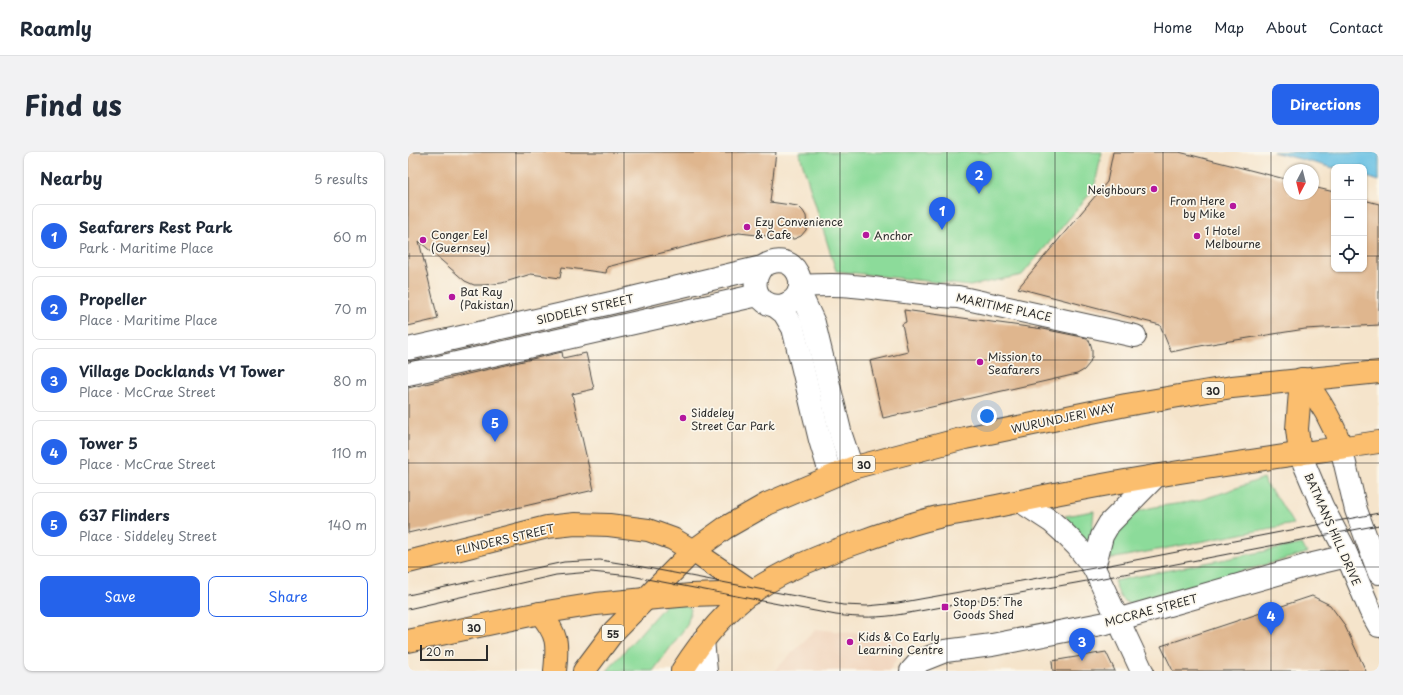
<!DOCTYPE html>
<html lang="en">
<head>
<meta charset="utf-8">
<style>
  body { margin:0; font-family:"Playpen Sans",sans-serif; background:#f2f2f3; color:#1f2937 }
  .controls { position:absolute; right:12px; top:12px; display:grid; overflow:hidden; border-radius:8px; box-shadow:0 1px 3px #0004 }
  .controls button { width:36px; height:36px; display:grid; place-items:center; padding:0; border:0; border-bottom:1px solid #e0e1e3; background:#fff; color:#1f2937; font:20px sans-serif }
  .compass { position:absolute; left:875px; top:12px; width:36px; height:36px; border-radius:50%; background:#fff; box-shadow:0 1px 3px #0004; rotate:187deg }
  .scale { position:absolute; left:12px; bottom:10px; width:68px; box-sizing:border-box; padding-left:4px; border:2px solid #2b2b2b; border-top:0; font-size:11px; line-height:14px; white-space:nowrap; color:#2b2b2b; -webkit-text-stroke:3px #fbf7ec; paint-order:stroke }
  .you { position:absolute; left:579px; top:264px; width:14px; height:14px; margin:-10px; border:3px solid #fff; border-radius:50%; background:#1a73e8; box-shadow:0 0 0 6px #1a73e833 }
  .badge { display:grid; place-items:center; width:26px; height:26px; border-radius:50%; background:#2563eb; color:#fff; font-size:13px; font-weight:700 }
  .pin { position:absolute; translate:-50% -33px; filter:drop-shadow(0 1px 2px #0008) }
  .pin::after { content:''; position:absolute; top:21px; width:14px; height:12px; background:inherit; clip-path:polygon(0 0,100% 0,50% 100%) }
  .list { margin:0; padding:0; list-style:none }
  h2 { display:flex; justify-content:space-between; align-items:center; height:52px; margin:0; padding:0 16px; font-size:17px }
  h2 small { font-size:13px; font-weight:400; color:#747a83 }
  .list li { display:grid; grid-template-columns:26px 1fr auto; gap:12px; align-items:center; box-sizing:border-box; height:64px; margin:0 8px 8px; padding:0 8px; border:1px solid #e0e1e3; border-radius:8px }
  .list b { display:block; font-size:15px; white-space:nowrap }
  .list p { margin:0; font-size:13px; white-space:nowrap; color:#747a83 }
  .list em { font-size:13px; font-style:normal; color:#747a83 }
  .actions { display:flex; gap:8px; padding:12px 16px }
  .actions a { flex:1; padding:9px 0; border:1px solid #2563eb; border-radius:8px; text-align:center; font-size:14px; color:#2563eb }
  .actions .main { background:#2563eb; color:#fff }
  .icon { flex:none; width:22px; height:22px; fill:none; stroke:currentColor; stroke-width:2; stroke-linecap:round; stroke-linejoin:round }
  .map { position:relative; flex:none; width:971px; height:519px; overflow:hidden; border-radius:8px }
  header { display:flex; align-items:center; gap:24px; box-sizing:border-box; height:56px; padding:0 20px; background:#fff; border-bottom:1px solid #e0e1e3 }
  header strong { font-size:19px }
  nav { display:flex; gap:22px; margin-inline-start:auto; font-size:14px }
  .intro { display:flex; align-items:center; justify-content:space-between; box-sizing:border-box; height:96px; padding:0 24px }
  h1 { margin:0; font-size:28px }
  .button { padding:10px 18px; border-radius:8px; background:#2563eb; color:#fff; font-size:14px; font-weight:700 }
  main { display:flex; gap:24px; padding:0 24px }
  aside { flex:1; background:#fff; border-radius:8px; box-shadow:0 1px 3px #0004 }
  .map>svg:first-child { display:block }
</style>
</head>
<body>
<header>
<strong>Roamly</strong>
<nav><a>Home</a><a>Map</a><a>About</a><a>Contact</a></nav>
</header>
<div class="intro"><h1>Find us</h1><a class="button">Directions</a></div>
<main>
<aside>
<h2>Nearby<small>5 results</small></h2>
<ul class="list">
<li><span class="badge">1</span><div><b>Seafarers Rest Park</b><p>Park · Maritime Place</p></div><em>60 m</em></li>
<li><span class="badge">2</span><div><b>Propeller</b><p>Place · Maritime Place</p></div><em>70 m</em></li>
<li><span class="badge">3</span><div><b>Village Docklands V1 Tower</b><p>Place · McCrae Street</p></div><em>80 m</em></li>
<li><span class="badge">4</span><div><b>Tower 5</b><p>Place · McCrae Street</p></div><em>110 m</em></li>
<li><span class="badge">5</span><div><b>637 Flinders</b><p>Place · Siddeley Street</p></div><em>140 m</em></li>
</ul>
<div class="actions"><a class="main">Save</a><a>Share</a></div>
</aside>
<div class="map">
<svg width="971" height="519" viewBox="0 0 971 519">
  <rect width="100%" height="100%" fill="#fbf7ec"/>
  <filter id="ink" filterUnits="userSpaceOnUse"><feTurbulence type="fractalNoise" baseFrequency=".025" numOctaves="2"/><feDisplacementMap in="SourceGraphic" scale="8" xChannelSelector="R" yChannelSelector="G"/><feConvolveMatrix kernelMatrix="1 2 1 2 8 2 1 2 1" color-interpolation-filters="sRGB"/></filter>
  <filter id="wash" filterUnits="userSpaceOnUse"><feTurbulence type="fractalNoise" baseFrequency=".012" numOctaves="4" result="noise"/><feDisplacementMap in="SourceGraphic" scale="16" xChannelSelector="R" yChannelSelector="G"/><feGaussianBlur stdDeviation="0.9" result="paint"/><feColorMatrix in="noise" values="0 0 0 0 0 0 0 0 0 0 0 0 0 0 0 0 0 1.4 0 .05"/><feComposite in="paint" operator="in"/></filter>
  <g filter="url(#wash)">
    <rect width="100%" height="100%" fill="#f5e4cb"/>
    <path fill="#f1d5bd" d="M 408,477 L 444,481 L 487,480 L 490,505 L 481,519 L 366,519 Z"/>
    <g fill="#8cdb9a" stroke="#5c8362">
      <path d="M 392,0 L 694,0 L 686,37 L 614,123 L 562,134 L 428,119 L 392,3 Z"/>
      <path d="M 856,326 L 858,332 L 872,350 L 885,372 L 702,407 C 707,345 751,359 795,347 C 816,341 836,333 856,326 Z"/>
      <path d="M 686,359 L 683,390 L 681,392 L 678,391 L 657,364 Z"/>
      <path d="M 894,392 L 899,401 L 722,451 C 711,450 710,438 706,429 Z"/>
      <path d="M 273,449 L 283,457 L 279,473 L 245,519 L 199,519 L 259,451 Z"/>
    </g>
    <path fill="#65bfe3" stroke="#487587" d="M 865,0 L 971,0 L 971,29 L 956,24 L 956,15 L 926,15 L 926,16 Z"/>
    <g id="blocks">
      <g fill="#dfb68e">
        <path d="M 0,0 L 368,0 L 362,50 L 390,54 L 395,59 L 398,64 L 399,73 L 398,78 L 393,84 L 386,87 L 331,81 L 199,115 L 198,121 L 154,115 L 152,126 L 123,122 L 94,131 L 76,133 L 66,133 L 57,129 L 11,89 L 30,167 L 0,174 Z"/>
        <path d="M 705,0 L 771,0 L 881,28 L 881,42 L 905,42 L 905,35 L 926,40 L 926,117 L 956,117 L 956,48 L 971,52 L 971,173 L 897,177 L 797,193 L 763,200 L 752,173 L 610,136 L 699,30 Z"/>
        <path d="M 496,158 L 635,177 L 679,186 L 682,190 L 684,197 L 684,205 L 681,212 L 676,218 L 669,222 L 475,266 L 462,209 L 500,200 L 494,172 L 498,170 Z"/>
        <path d="M 154,200 L 155,206 L 178,201 L 186,237 L 164,242 L 186,338 L 0,381 L 0,236 Z"/>
        <path d="M 904,444 L 922,453 L 936,472 L 958,519 L 765,519 L 753,494 Z"/>
        <path d="M 698,500 L 707,519 L 645,519 L 644,509 Z"/>
      </g>
    </g>
  </g>
  <g filter="url(#ink)">
    <use href="#blocks" fill-opacity="0" stroke="#494743" stroke-width="1"/>
    <g fill="none" stroke-linecap="round" stroke-linejoin="round">
      <g stroke="#494743" stroke-width="24">
        <g id="minor">
          <path d="M 392,134 C 410,133 427,132 445,134 C 480,137 515,144 550,145 L 727,184"/>
          <path d="M 391,139 L 406,171 L 433,283 L 444,316"/>
          <path d="M 367,154 L 376,161 L 385,176 L 412,288 L 423,324"/>
          <path d="M 0,197 L 203,151 L 354,115 C 388,93 407,141 378,152 C 371,155 363,154 357,150 C 345,141 345,127 354,115"/>
          <path d="M 0,222 L 350,143"/>
          <path d="M 933,295 L 948,358 L 971,421"/>
          <path d="M 892,302 L 914,354 L 935,394 L 962,458 L 971,474"/>
          <path d="M 612,349 L 644,370 L 654,379 L 669,394 L 686,416 L 734,519"/>
          <path d="M 686,416 L 694,384 L 701,372 L 748,324"/>
          <path d="M 295,488 L 298,519"/>
          <path d="M 503,519 L 512,509 L 537,499 L 584,493 L 698,471 L 897,414 L 939,404"/>
        </g>
      </g>
      <g stroke="#494743" stroke-width="24">
        <g id="major">
          <path d="M 0,410 L 139,375 L 167,372 L 201,373 L 240,378 L 265,387 L 285,399"/>
          <path d="M 132,461 C 150,483 150,491 147,519"/>
          <path d="M 0,489 L 132,461 L 188,452 L 237,447"/>
        </g>
      </g>
      <g stroke="#494743" stroke-width="24">
        <g id="highway">
          <path d="M 895,227 C 912,248 925,270 933,295"/>
          <path d="M 892,302 L 889,277 L 893,227"/>
          <path d="M 285,399 L 345,440"/>
          <path d="M 237,447 L 283,443 L 344,441"/>
          <path d="M 176,519 L 206,479 L 285,399 L 317,376 L 359,352 L 444,316 L 557,286 L 718,253 L 824,235 L 971,220"/>
          <path d="M 274,519 C 293,489 317,459 347,438 C 380,416 416,402 454,389 C 479,380 504,371 530,365 C 549,361 570,358 589,354 C 715,326 844,309 971,290"/>
        </g>
      </g>
      <use href="#minor" stroke="#fff" stroke-width="22"/>
      <use href="#major" stroke="#fbbe6e" stroke-width="22"/>
      <use href="#highway" stroke="#fbbe6e" stroke-width="22"/>
      <g stroke="#2b2b2b" stroke-width="1">
        <path d="M 0,443 L 156,410 L 192,408 L 224,413 L 435,453 L 459,454 L 490,451 L 686,416 L 971,361"/>
        <path d="M 0,457 L 148,423 L 183,420 L 223,424 L 428,463 C 451,466 472,466 495,462 L 690,427 L 971,373"/>
      </g>
    </g>
  </g>
  <path fill="none" stroke="#2b2b2b" stroke-width="1" stroke-opacity="0.55" d="M 108,0 L 108,519M 216,0 L 216,519M 324,0 L 324,519M 432,0 L 432,519M 539,0 L 539,519M 647,0 L 647,519M 755,0 L 755,519M 863,0 L 863,519M 0,104 L 926,104M 956,104 L 971,104M 0,208 L 971,208M 0,311 L 971,311M 0,415 L 971,415"/>
  <g fill="#b5179e" stroke="#fbf7ec" stroke-width="1.5">
    <circle cx="746" cy="37" r="4"/>
    <circle cx="825" cy="54" r="4"/>
    <circle cx="339" cy="75" r="4"/>
    <circle cx="458" cy="83" r="4"/>
    <circle cx="789" cy="84" r="4"/>
    <circle cx="15" cy="88" r="4"/>
    <circle cx="44" cy="145" r="4"/>
    <circle cx="572" cy="210" r="4"/>
    <circle cx="275" cy="266" r="4"/>
    <rect x="533" y="451" width="8" height="8" rx="2"/>
    <circle cx="442" cy="490" r="4"/>
  </g>
  <g text-anchor="middle" dominant-baseline="central" stroke-width="3.5" stroke-linejoin="round" paint-order="stroke">
    <g fill="#fbf7ec" stroke="#696865" stroke-width="1">
      <rect x="794" y="230" width="22" height="16" rx="3"/>
      <rect x="445" y="304" width="22" height="16" rx="3"/>
      <rect x="55" y="467" width="22" height="16" rx="3"/>
      <rect x="194" y="473" width="22" height="16" rx="3"/>
    </g>
    <g font-size="10" font-weight="bold" fill="#2b2b2b">
      <text x="805" y="238">30</text>
      <text x="456" y="312">30</text>
      <text x="66" y="475">30</text>
      <text x="205" y="481">55</text>
    </g>
    <g font-size="11" fill="#2b2b2b" stroke="#fbf7ec" text-anchor="start">
      <text x="738" y="37" text-anchor="end">Neighbours</text>
      <text x="817" y="48" text-anchor="end">From Here<tspan x="817" dy="13">by Mike</tspan></text>
      <text x="347" y="69">Ezy Convenience<tspan x="347" dy="13">&amp; Cafe</tspan></text>
      <text x="797" y="78">1 Hotel<tspan x="797" dy="13">Melbourne</tspan></text>
      <text x="23" y="82">Conger Eel<tspan x="23" dy="13">(Guernsey)</tspan></text>
      <text x="466" y="83">Anchor</text>
      <text x="52" y="139">Bat Ray<tspan x="52" dy="13">(Pakistan)</tspan></text>
      <text x="580" y="204">Mission to<tspan x="580" dy="13">Seafarers</tspan></text>
      <text x="283" y="260">Siddeley<tspan x="283" dy="13">Street Car Park</tspan></text>
      <text x="545" y="449">Stop D5: The<tspan x="545" dy="13">Goods Shed</tspan></text>
      <text x="450" y="484">Kids &amp; Co Early<tspan x="450" dy="13">Learning Centre</tspan></text>
    </g>
    <g font-size="11" fill="#2b2b2b" stroke="#fbf7ec">
      <text transform="translate(596 155) rotate(12)">MARITIME PLACE</text>
      <text transform="translate(177 157) rotate(-13)">SIDDELEY STREET</text>
      <text transform="translate(655 266) rotate(-12)">WURUNDJERI WAY</text>
      <text transform="translate(925 377) rotate(66)">BATMANS HILL DRIVE</text>
      <text transform="translate(97 387) rotate(-13)">FLINDERS STREET</text>
      <text transform="translate(743 458) rotate(-15)">MCCRAE STREET</text>
    </g>
  </g>
</svg>
<div class="controls">
<button>+</button>
<button>−</button>
<button><svg class="icon" aria-label="locate" viewBox="0 0 24 24"><circle cx="12" cy="12" r="6"/><path d="M12 2v4M12 18v4M2 12h4M18 12h4"/></svg></button>
</div>
<svg class="compass" viewBox="-18 -18 36 36"><path d="M0-13l5 13h-10z" fill="#e53935"/><path d="M0 13l5-13h-10z" fill="#747a83"/></svg>
<div class="scale">20 m</div>
<div class="you"></div>
<div class="pin badge" style="left:534px;top:78px">1</div>
<div class="pin badge" style="left:571px;top:42px">2</div>
<div class="pin badge" style="left:674px;top:509px">3</div>
<div class="pin badge" style="left:863px;top:483px">4</div>
<div class="pin badge" style="left:87px;top:290px">5</div>
</div>
</main>
</body>
</html>
